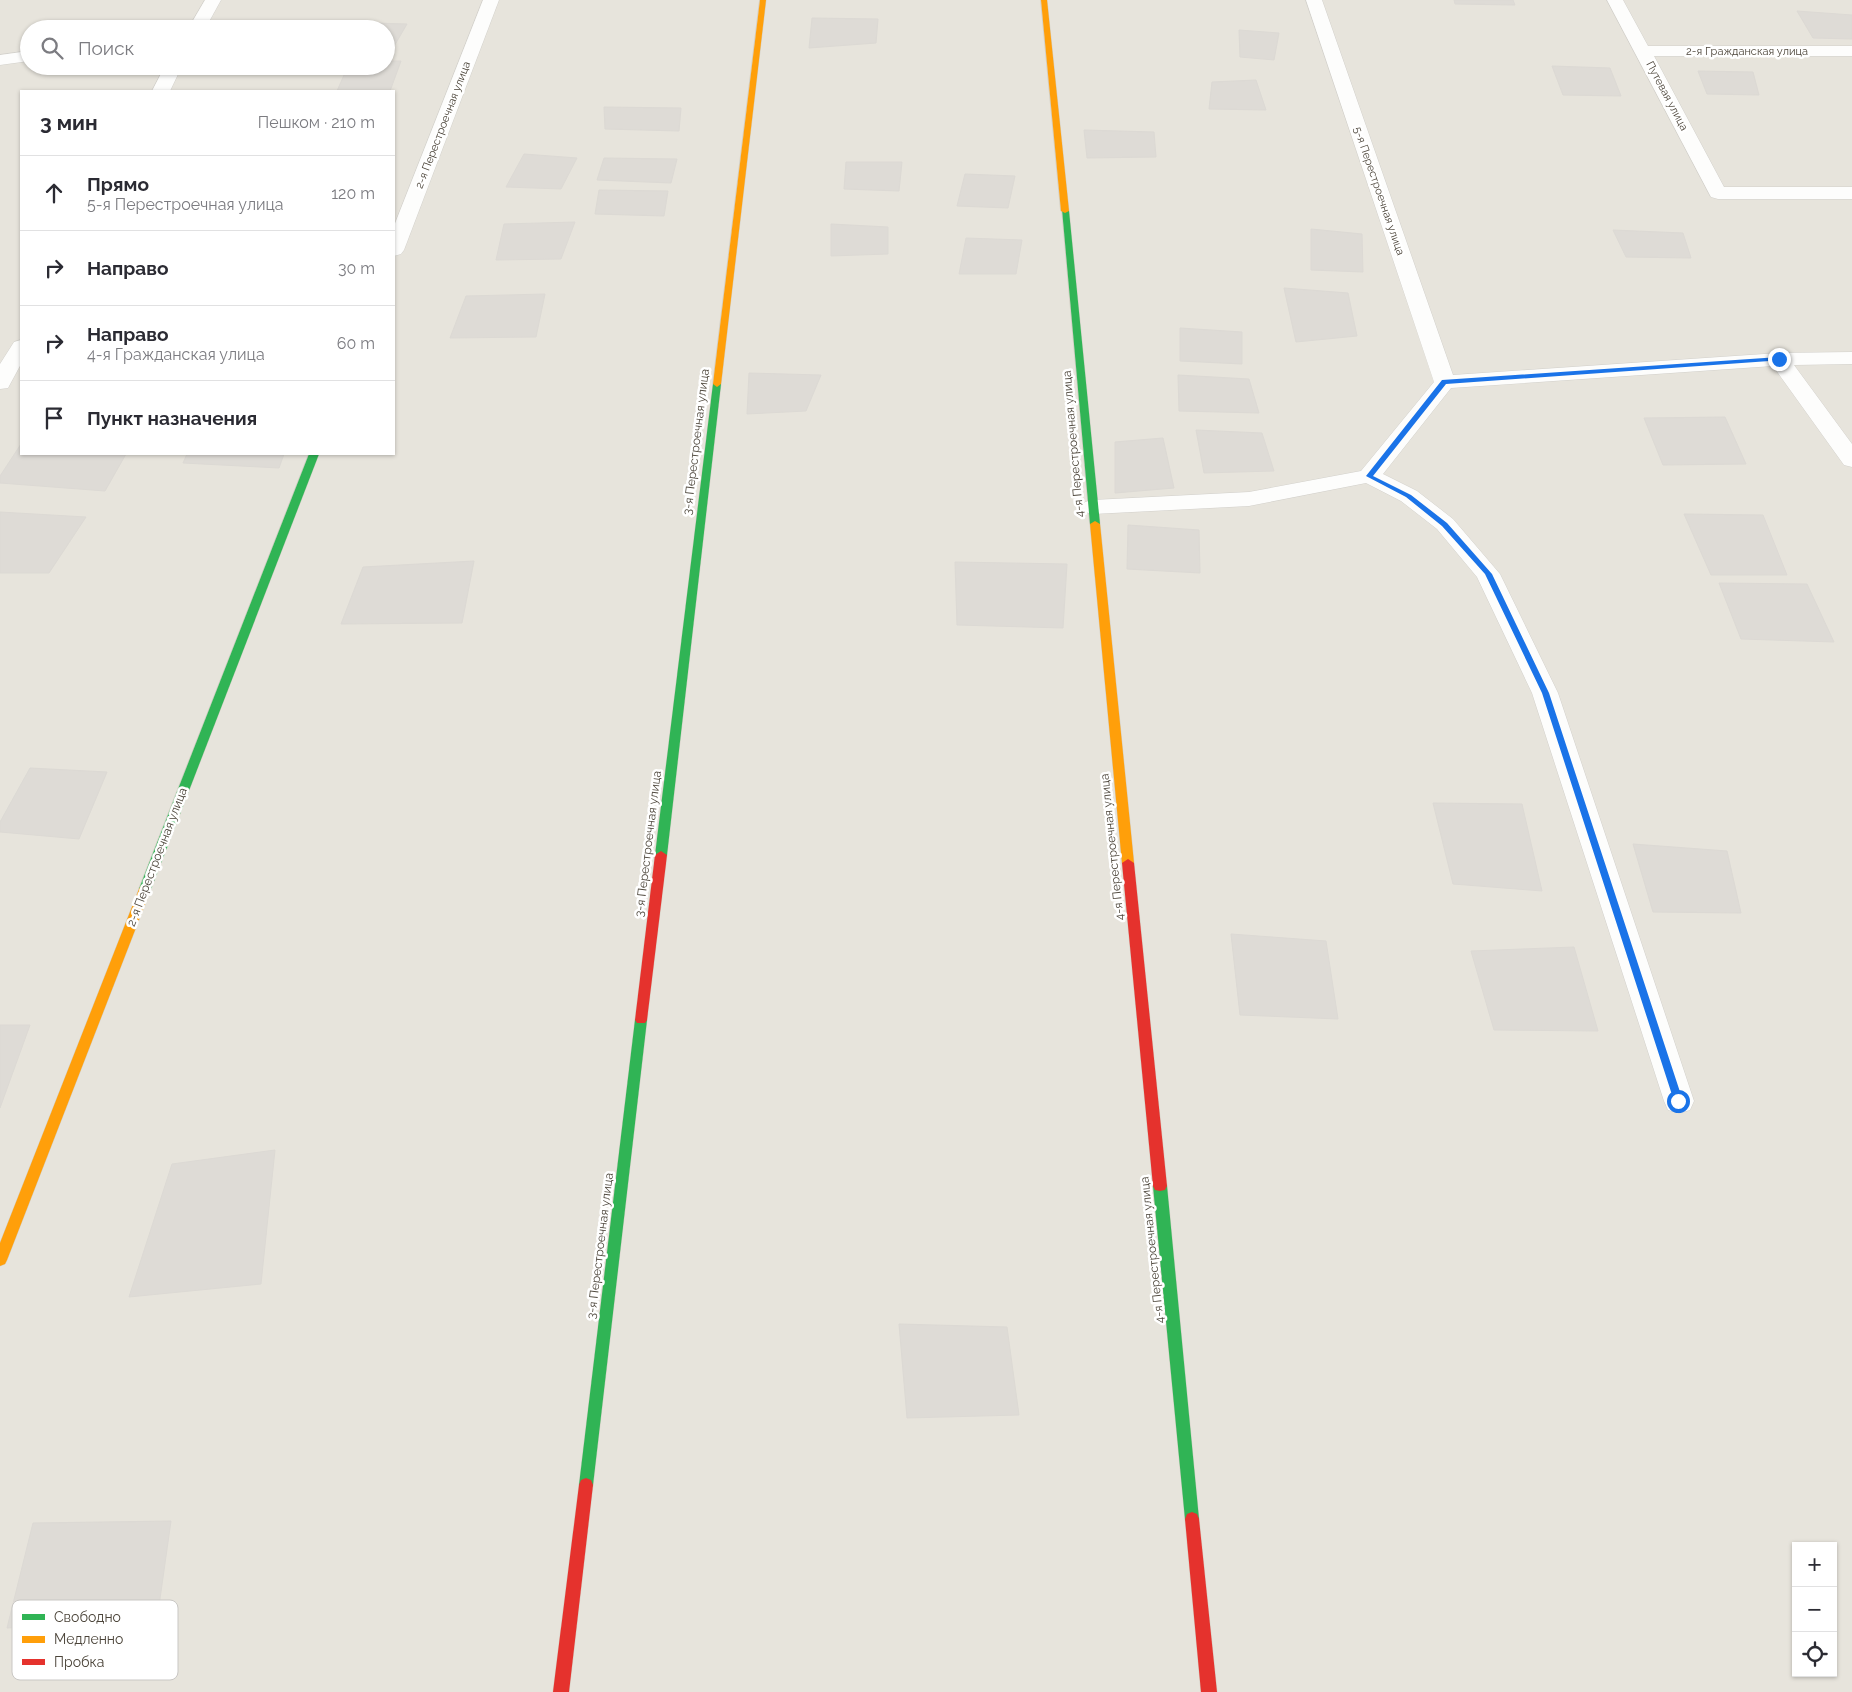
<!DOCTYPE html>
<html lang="ru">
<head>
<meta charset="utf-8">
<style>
  body { margin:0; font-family:Raleway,sans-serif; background:#f2f2f3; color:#2b2b33 }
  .controls { position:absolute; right:15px; bottom:15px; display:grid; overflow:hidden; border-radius:0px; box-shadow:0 1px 4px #0004 }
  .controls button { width:45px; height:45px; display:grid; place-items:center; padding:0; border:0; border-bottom:1px solid #e1e1e2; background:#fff; color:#2b2b33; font:25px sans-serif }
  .stop { position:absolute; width:15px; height:15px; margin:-11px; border:4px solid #1a73e8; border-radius:50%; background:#fff }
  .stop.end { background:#1a73e8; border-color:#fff; box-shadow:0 1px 5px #0008 }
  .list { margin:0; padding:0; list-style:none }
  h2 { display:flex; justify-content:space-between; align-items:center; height:65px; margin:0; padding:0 20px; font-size:21px }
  h2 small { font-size:16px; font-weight:400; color:#7c7c81 }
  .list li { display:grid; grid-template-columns:32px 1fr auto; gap:15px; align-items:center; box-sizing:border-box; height:75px; padding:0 20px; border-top:1px solid #e1e1e2 }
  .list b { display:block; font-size:19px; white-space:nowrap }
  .list p { margin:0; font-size:16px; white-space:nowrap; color:#7c7c81 }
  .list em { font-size:16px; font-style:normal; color:#7c7c81 }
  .icon { flex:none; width:28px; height:28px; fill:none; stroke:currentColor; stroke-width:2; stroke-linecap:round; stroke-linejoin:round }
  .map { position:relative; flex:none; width:1852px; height:1692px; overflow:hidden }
  .search { position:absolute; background:#fff; box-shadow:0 1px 4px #0004; left:20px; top:20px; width:375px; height:55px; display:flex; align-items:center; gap:12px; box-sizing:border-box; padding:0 18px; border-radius:28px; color:#7c7c81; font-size:19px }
  .panel { position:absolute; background:#fff; box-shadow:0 1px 4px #0004; left:20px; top:90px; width:375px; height:365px; border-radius:0px }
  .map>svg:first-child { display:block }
</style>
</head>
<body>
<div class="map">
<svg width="1852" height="1692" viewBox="0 0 1852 1692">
  <rect width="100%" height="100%" fill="#f4f2ee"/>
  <path fill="#e7e4dc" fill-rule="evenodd" d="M 0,0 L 1852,0 L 1852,1692 L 0,1692 ZM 29,29 L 386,29 L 386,66 L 29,66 ZM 21,91 L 394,91 L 394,454 L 21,454 ZM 1796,1546 L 1833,1546 L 1833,1673 L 1796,1673 Z"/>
  <g fill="#dedbd6" stroke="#dcd9d4">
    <path d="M 1454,0 L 1513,0 L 1515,5 L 1455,4 Z"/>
    <path d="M 1797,11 L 1852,15 L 1852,39 L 1813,38 Z"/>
    <path d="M 812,18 L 878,19 L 876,43 L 809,48 Z"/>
    <path d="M 338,22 L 407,24 L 393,48 L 386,48 L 386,29 L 335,29 Z"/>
    <path d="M 1239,30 L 1279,33 L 1274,60 L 1240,57 Z"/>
    <path d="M 386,61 L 401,61 L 390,91 L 337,91 L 348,66 L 386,66 Z"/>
    <path d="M 1552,66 L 1610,68 L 1621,96 L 1563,95 Z"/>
    <path d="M 1698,71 L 1753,72 L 1759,95 L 1707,94 Z"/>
    <path d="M 1256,80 L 1266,110 L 1209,109 L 1212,82 Z"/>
    <path d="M 604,107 L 681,108 L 679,131 L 605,129 Z"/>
    <path d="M 1084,130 L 1154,132 L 1156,157 L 1087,158 Z"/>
    <path d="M 524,154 L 577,158 L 561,189 L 506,187 Z"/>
    <path d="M 604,158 L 677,159 L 671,183 L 597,180 Z"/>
    <path d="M 846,162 L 902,162 L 899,191 L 844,189 Z"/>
    <path d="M 965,174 L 1015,176 L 1008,208 L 957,206 Z"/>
    <path d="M 599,190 L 668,191 L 664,216 L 595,214 Z"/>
    <path d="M 575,222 L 561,259 L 496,260 L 504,224 Z"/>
    <path d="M 831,224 L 888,227 L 888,254 L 831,256 Z"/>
    <path d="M 1311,229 L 1362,234 L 1363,272 L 1311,270 Z"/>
    <path d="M 1613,230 L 1683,233 L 1691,258 L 1626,257 Z"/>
    <path d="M 966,238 L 1022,240 L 1016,274 L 959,274 Z"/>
    <path d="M 1284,288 L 1348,293 L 1357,336 L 1296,342 Z"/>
    <path d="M 545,294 L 536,337 L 450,338 L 466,296 Z"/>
    <path d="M 1180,328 L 1242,332 L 1242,364 L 1180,361 Z"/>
    <path d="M 749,373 L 821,375 L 806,411 L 747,414 Z"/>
    <path d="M 1178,375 L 1249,379 L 1259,413 L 1179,411 Z"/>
    <path d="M 1725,417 L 1746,464 L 1663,465 L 1644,418 Z"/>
    <path d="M 1196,430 L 1262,433 L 1274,471 L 1204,473 Z"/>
    <path d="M 1163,438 L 1174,488 L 1115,493 L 1115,442 Z"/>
    <path d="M 21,444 L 21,454 L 126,454 L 105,491 L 0,483 L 0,476 Z"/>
    <path d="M 187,454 L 284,454 L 279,468 L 183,463 Z"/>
    <path d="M 0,512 L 86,517 L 49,573 L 0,573 Z"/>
    <path d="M 1684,514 L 1763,515 L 1787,575 L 1711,575 Z"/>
    <path d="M 1128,525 L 1199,530 L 1200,573 L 1127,569 Z"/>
    <path d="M 474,561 L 462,623 L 341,624 L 363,567 Z"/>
    <path d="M 955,562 L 1067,564 L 1063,628 L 957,625 Z"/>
    <path d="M 1719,583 L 1807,584 L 1834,642 L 1741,639 Z"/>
    <path d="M 30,768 L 107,772 L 79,839 L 0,832 L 0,822 Z"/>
    <path d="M 1433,803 L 1522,804 L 1542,891 L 1453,884 Z"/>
    <path d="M 1633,844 L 1727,851 L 1741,913 L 1653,912 Z"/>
    <path d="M 1231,934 L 1326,941 L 1338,1019 L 1240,1015 Z"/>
    <path d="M 1574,947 L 1598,1031 L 1494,1030 L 1471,951 Z"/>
    <path d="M 0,1025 L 30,1025 L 0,1108 Z"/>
    <path d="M 275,1150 L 261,1284 L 129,1297 L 172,1164 Z"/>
    <path d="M 899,1324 L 1007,1327 L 1019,1415 L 907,1418 Z"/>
    <path d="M 171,1521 L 157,1620 L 7,1628 L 33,1523 Z"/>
  </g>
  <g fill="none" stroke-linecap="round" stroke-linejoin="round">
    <g stroke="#d2d0cb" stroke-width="1">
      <g id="street">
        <path d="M 205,0 L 221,0 L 205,29 L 188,29 Z"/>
        <path d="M 483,0 L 499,0 L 404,250 L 401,254 L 394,256 L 394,226 Z"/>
        <path d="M 1306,0 L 1322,0 L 1453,375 L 1779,353 L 1852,352 L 1852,364 L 1794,365 L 1852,444 L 1852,467 L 1844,465 L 1773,366 L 1451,388 L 1383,474 L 1417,491 L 1453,519 L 1500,574 L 1558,693 L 1694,1101 L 1690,1110 L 1679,1113 L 1668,1110 L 1664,1101 L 1532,693 L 1477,577 L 1437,529 L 1401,501 L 1366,483 L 1249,506 L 1093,514 L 1085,512 L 1081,507 L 1085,502 L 1093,500 L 1249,492 L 1361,471 L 1434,382 Z"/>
        <path d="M 1607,0 L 1623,0 L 1648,46 L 1852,46 L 1852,56 L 1654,56 L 1724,187 L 1852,187 L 1852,199 L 1718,199 L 1711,197 Z"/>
        <path d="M 29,51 L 29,61 L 0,65 L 0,55 Z"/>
        <path d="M 165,66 L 182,66 L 170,91 L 152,91 Z"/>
        <path d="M 21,340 L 21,364 L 8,388 L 0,389 L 0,364 L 14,342 Z"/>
      </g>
    </g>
    <g stroke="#d3cfc5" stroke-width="1">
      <g id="fast">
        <path d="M 1062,209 L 1069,211 L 1100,524 L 1095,527 L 1090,524 Z"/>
        <path d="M 717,381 L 721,384 L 667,855 L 661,859 L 655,855 L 713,384 Z"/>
        <path d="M 309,454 L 319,454 L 151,889 L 149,892 L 141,892 L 139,889 Z"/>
        <path d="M 641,1015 L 645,1017 L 647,1020 L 593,1485 L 591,1490 L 586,1492 L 581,1490 L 579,1485 L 635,1020 L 637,1017 Z"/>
        <path d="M 1160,1181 L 1165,1182 L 1167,1186 L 1199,1519 L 1197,1524 L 1192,1526 L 1187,1524 L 1185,1519 L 1153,1186 L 1155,1182 Z"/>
      </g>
    </g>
    <g stroke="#d3cfc5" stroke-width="1">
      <g id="slow">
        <path d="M 760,0 L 766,0 L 721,384 L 717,387 L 713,384 Z"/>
        <path d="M 1041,0 L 1047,0 L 1069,211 L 1065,213 L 1061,211 Z"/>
        <path d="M 1095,521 L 1100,524 L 1134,863 L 1128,867 L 1122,863 L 1090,524 Z"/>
        <path d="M 145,885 L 149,886 L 151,889 L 7,1260 L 5,1264 L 0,1266 L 0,1243 L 139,889 L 141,886 Z"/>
      </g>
    </g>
    <g stroke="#d3cfc5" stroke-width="1">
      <g id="jam">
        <path d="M 661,851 L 667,855 L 647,1020 L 645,1023 L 637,1023 L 635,1020 L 655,855 Z"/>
        <path d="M 1128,859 L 1134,863 L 1167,1186 L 1165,1190 L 1160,1191 L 1155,1190 L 1153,1186 L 1122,863 Z"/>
        <path d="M 586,1478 L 591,1480 L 593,1485 L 569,1692 L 553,1692 L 579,1485 L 581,1480 Z"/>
        <path d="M 1192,1512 L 1197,1514 L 1199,1519 L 1217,1692 L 1201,1692 L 1185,1519 L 1187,1514 Z"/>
      </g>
    </g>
    <use href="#street" fill="#fdfdfc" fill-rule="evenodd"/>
    <use href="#fast" fill="#30b455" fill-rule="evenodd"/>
    <use href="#slow" fill="#ff9f0a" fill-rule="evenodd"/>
    <use href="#jam" fill="#e5322d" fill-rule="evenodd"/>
  </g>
  <path fill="#1a73e8" d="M 1779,357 L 1782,359 L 1782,360 L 1446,384 L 1373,476 L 1411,495 L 1447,523 L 1492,574 L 1549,693 L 1683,1101 L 1678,1105 L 1674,1101 L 1542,693 L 1485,574 L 1442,526 L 1406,497 L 1366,476 L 1442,380 Z"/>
  <g text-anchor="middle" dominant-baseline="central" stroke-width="5" stroke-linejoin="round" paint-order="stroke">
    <g font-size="11" fill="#4b4439" stroke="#fff">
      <text x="1747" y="51">2-я Гражданская улица</text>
      <text transform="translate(1667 96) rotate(62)">Путевая улица</text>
      <text transform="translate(443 125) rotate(-69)">2-я Перестроечная улица</text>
      <text transform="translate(1379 191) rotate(71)">5-я Перестроечная улица</text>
    </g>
    <g font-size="12" fill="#4b4439" stroke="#fff">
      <text transform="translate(696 442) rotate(-83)">3-я Перестроечная улица</text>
      <text transform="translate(1073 444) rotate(-95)">4-я Перестроечная улица</text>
      <text transform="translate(648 844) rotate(-83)">3-я Перестроечная улица</text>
      <text transform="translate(1112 847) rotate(-96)">4-я Перестроечная улица</text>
      <text transform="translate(157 857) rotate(-69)">2-я Перестроечная улица</text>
      <text transform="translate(600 1246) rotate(-83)">3-я Перестроечная улица</text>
      <text transform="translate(1152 1250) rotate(-96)">4-я Перестроечная улица</text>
    </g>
  </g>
  <rect x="12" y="1600" width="166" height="80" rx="8" fill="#fff" stroke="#c9c7c4" stroke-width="1"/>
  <rect x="22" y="1614" width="23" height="6" fill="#30b455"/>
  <rect x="22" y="1636" width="23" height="7" fill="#ff9f0a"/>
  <rect x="22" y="1659" width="23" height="6" fill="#e5322d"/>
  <g font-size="14" fill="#4b4439">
    <text x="54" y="1622">Свободно</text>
    <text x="54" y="1644">Медленно</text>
    <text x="54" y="1667">Пробка</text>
  </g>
</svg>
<div class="controls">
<button>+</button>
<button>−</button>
<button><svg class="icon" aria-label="locate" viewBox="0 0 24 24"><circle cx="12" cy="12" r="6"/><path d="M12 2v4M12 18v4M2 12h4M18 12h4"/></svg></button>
</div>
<div class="stop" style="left:1678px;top:1101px"></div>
<div class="stop end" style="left:1779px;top:359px"></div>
<div class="search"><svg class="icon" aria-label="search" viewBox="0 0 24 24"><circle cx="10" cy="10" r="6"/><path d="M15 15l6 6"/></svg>Поиск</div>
<section class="panel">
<h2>3 мин<small>Пешком · 210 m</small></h2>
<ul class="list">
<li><svg class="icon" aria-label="ahead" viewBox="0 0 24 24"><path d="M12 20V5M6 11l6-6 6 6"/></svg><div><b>Прямо</b><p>5-я Перестроечная улица</p></div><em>120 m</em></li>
<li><svg class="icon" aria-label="right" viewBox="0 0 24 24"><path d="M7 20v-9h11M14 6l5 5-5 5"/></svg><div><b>Направо</b></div><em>30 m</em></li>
<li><svg class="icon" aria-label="right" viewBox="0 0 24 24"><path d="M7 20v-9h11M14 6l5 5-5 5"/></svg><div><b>Направо</b><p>4-я Гражданская улица</p></div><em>60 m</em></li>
<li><svg class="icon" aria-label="arrive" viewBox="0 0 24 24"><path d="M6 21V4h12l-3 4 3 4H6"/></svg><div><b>Пункт назначения</b></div></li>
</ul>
</section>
</div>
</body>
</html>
